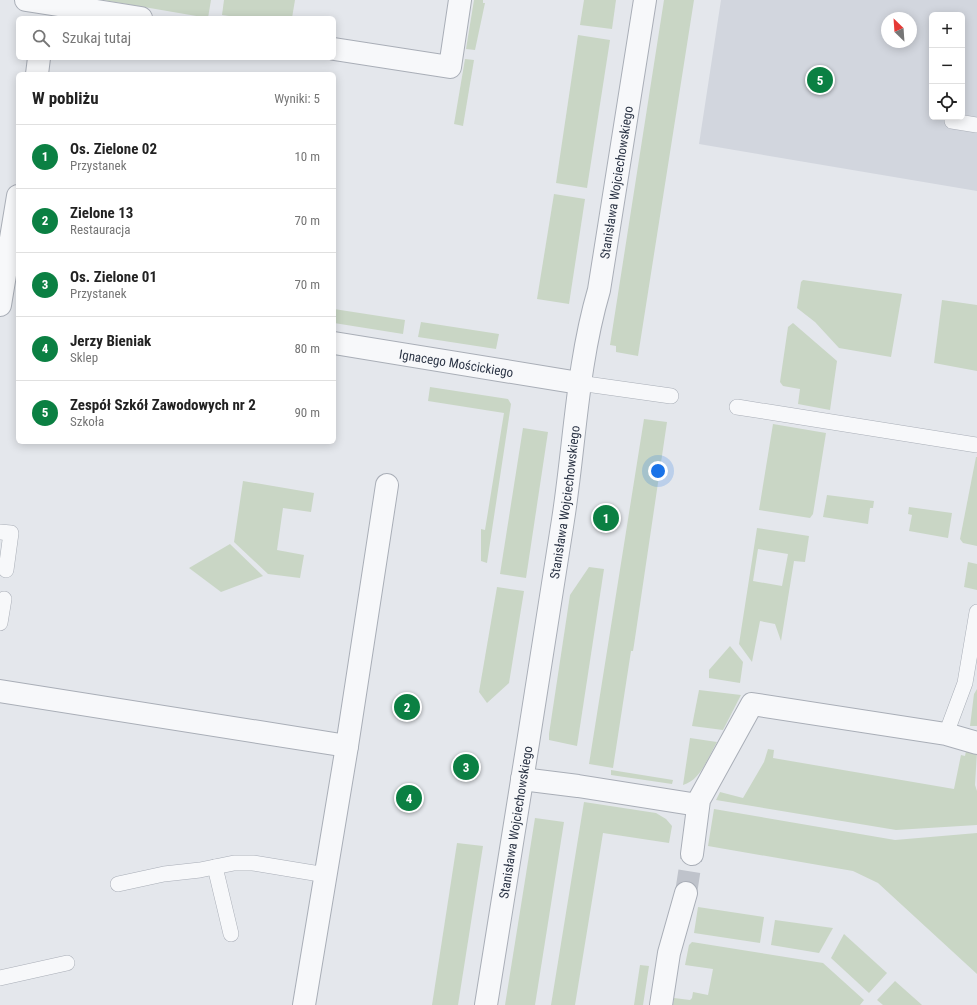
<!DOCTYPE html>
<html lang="pl">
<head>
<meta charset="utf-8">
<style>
  body { margin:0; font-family:"Roboto Condensed",sans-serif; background:#f2f2f2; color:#222 }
  .controls { position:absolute; right:12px; top:12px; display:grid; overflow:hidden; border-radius:6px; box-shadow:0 2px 10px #0003 }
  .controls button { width:36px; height:36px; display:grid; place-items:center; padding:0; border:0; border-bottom:1px solid #e0e0e0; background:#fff; color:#222; font:20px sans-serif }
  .compass { position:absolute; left:881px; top:12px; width:36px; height:36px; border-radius:50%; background:#fff; box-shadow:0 2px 10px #0003; rotate:335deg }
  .you { position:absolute; left:658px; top:471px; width:14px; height:14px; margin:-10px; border:3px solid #fff; border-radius:50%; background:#1a73e8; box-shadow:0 0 0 6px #1a73e833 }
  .badge { display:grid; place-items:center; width:26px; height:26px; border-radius:50%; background:#0b8043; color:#fff; font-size:13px; font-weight:700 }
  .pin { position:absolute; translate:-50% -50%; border:2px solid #fff; box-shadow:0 1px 4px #0006 }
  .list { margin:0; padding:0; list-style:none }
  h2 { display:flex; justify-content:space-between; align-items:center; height:52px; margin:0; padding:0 16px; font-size:17px }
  h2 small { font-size:13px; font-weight:400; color:#767676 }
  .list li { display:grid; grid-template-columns:26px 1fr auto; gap:12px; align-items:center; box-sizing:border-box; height:64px; padding:0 16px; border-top:1px solid #e0e0e0 }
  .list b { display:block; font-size:15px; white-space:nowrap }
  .list p { margin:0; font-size:13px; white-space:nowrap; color:#767676 }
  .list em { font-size:13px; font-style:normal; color:#767676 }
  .icon { flex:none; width:22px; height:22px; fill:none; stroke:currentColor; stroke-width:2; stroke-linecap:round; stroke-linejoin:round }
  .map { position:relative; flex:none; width:977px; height:1005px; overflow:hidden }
  .search { position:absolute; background:#fff; box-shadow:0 2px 10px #0003; left:16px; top:16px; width:320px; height:44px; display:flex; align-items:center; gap:10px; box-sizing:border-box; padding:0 14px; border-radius:6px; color:#767676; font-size:15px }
  .panel { position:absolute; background:#fff; box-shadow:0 2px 10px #0003; left:16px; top:72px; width:320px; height:372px; border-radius:6px }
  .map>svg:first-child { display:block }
</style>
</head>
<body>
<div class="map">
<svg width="977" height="1005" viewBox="0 0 977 1005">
  <rect width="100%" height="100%" fill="#e4e7ec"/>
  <path fill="#d2d6de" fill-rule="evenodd" d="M 721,0 L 977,0 L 977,191 L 699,144 ZM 932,15 L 962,15 L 962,117 L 932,117 ZM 887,18 L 911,18 L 911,42 L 887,42 Z"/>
  <g fill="#c9d6c5" fill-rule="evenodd">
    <path d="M 103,0 L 211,0 L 208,18 Z"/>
    <path d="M 224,0 L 295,0 L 292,18 L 243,18 L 222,15 Z"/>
    <path d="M 474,0 L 483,0 L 483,3 L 485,3 L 475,50 L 466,49 Z"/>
    <path d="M 584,0 L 616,0 L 612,29 L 580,25 Z"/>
    <path d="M 664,0 L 694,0 L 638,356 L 616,352 L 616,346 L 610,345 Z"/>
    <path d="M 578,35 L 610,40 L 587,188 L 556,183 Z"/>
    <path d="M 465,59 L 474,60 L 463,126 L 454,124 Z"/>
    <path d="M 554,194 L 585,199 L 569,304 L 537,299 Z"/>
    <path d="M 803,280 L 902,294 L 891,357 L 839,348 L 815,322 L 797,308 L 801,282 Z"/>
    <path d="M 942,300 L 977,305 L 977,371 L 934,363 Z"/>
    <path d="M 334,309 L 405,320 L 403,334 L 334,323 Z"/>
    <path d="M 421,322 L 499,334 L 496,349 L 418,337 Z"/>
    <path d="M 793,323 L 837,361 L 830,410 L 798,404 L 800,389 L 783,386 L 780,382 L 788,327 Z"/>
    <path d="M 430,387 L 508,399 L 511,404 L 487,563 L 481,561 L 481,529 L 485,530 L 504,413 L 428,401 Z"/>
    <path d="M 644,419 L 667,422 L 634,645 L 633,651 L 631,651 L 613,768 L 589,764 Z"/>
    <path d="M 773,424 L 826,433 L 813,514 L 810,518 L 759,510 Z"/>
    <path d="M 523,428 L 548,432 L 526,578 L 500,574 Z"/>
    <path d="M 976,457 L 977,457 L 977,546 L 963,543 L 960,539 Z"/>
    <path d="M 243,481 L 314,493 L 311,512 L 283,508 L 277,550 L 304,555 L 300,578 L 268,574 L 234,542 Z"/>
    <path d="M 827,495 L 874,501 L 873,508 L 870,508 L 868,524 L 823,517 Z"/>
    <path d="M 909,507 L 952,513 L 948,538 L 909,531 L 912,515 L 908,514 Z"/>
    <path d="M 757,528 L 809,536 L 805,562 L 794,561 L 781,641 L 775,624 L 760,621 L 752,662 L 739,644 ZM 758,549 L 788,554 L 782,586 L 753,581 Z"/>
    <path d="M 230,544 L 263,576 L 221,592 L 189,568 Z"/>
    <path d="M 968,562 L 977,564 L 977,590 L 964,587 Z"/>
    <path d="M 589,567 L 604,569 L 577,746 L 549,740 L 549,734 L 570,595 Z"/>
    <path d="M 497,587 L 524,591 L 509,683 L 487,703 L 479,692 Z"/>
    <path d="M 730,646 L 743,662 L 740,683 L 709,678 L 709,670 Z"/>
    <path d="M 977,689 L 977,726 L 970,726 L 974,694 Z"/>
    <path d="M 699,690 L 741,695 L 723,730 L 692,726 Z"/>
    <path d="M 690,738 L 717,742 C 708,757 701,780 683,785 Z"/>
    <path d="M 768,749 L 774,750 L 773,758 L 954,789 L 961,755 L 965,756 L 966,751 L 977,752 L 975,785 L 977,791 L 977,825 L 896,830 L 716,800 L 720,792 L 743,798 L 764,762 Z"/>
    <path d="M 611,770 L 673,780 L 672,784 L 611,775 Z"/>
    <path d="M 584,802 L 656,813 L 666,819 L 672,826 L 669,843 L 603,833 L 575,1005 L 551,1005 Z"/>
    <path d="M 714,809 L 895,840 L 977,833 L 977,974 L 878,883 L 853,871 L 708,846 Z"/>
    <path d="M 535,818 L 564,822 L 535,1005 L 505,1005 Z"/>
    <path d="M 457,843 L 483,846 L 458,1005 L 432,1005 Z"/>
    <path d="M 698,907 L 764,917 L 760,943 L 694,933 Z"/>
    <path d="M 775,920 L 833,928 L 819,953 L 771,945 Z"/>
    <path d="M 844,934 L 887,973 L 869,993 L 831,958 Z"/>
    <path d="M 692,942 L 823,963 L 864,1000 L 860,1005 L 673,1005 L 674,998 L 690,1000 L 692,998 L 693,992 L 708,995 L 713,969 L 685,965 L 689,945 Z"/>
    <path d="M 640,965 L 649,966 L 643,1005 L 634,1005 Z"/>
    <path d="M 895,981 L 922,1005 L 883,1005 L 877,1000 Z"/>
  </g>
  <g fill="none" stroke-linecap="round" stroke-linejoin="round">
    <path stroke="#bfc3cb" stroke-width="22" stroke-dasharray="22 11" stroke-linecap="butt" d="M 686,893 L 692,854"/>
    <g stroke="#a9aeb7" stroke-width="16">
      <g id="service">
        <path d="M 952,121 L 977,125"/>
        <path d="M 579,383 L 671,396"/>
        <path d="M 737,407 L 977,445"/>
        <path d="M 0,532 L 11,533 L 6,570"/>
        <path d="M 0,623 L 4,599"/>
        <path d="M 946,734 L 965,683 L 977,612"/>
        <path d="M 215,867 L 231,934"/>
        <path d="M 118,884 L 164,874 L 200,870 L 234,863 L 253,863 L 326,875"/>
        <path d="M 0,978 L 67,963"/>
      </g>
    </g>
    <g stroke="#a9aeb7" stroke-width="24">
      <g id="minor">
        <path d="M 26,0 L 141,18"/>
        <path d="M 334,49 L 450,67 L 460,0"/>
        <path d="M 37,74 L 39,58"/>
        <path d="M 0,305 L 18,196"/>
        <path id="s1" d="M 334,343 L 579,383"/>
        <path d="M 0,691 L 347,746"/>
        <path d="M 522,779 L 578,786 L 698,805"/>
        <path d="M 692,854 L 699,800 L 752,704 L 946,734 L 977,743"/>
        <path d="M 304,1005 L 347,746 L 387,485"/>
        <path id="s2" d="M 486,1005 C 512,843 538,682 563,520 C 575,443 577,365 599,290 L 645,0"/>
        <path d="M 661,1005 L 669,953 L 686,893"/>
      </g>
    </g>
    <use href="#service" stroke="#f7f8fa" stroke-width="15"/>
    <use href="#minor" stroke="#f7f8fa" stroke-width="22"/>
  </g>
  <g text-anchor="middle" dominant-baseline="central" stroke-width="4" stroke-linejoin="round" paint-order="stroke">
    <g font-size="13" fill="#2b3445" stroke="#f4f6f9">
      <text stroke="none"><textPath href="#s2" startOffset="833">Stanisława Wojciechowskiego</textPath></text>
      <text stroke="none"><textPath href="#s1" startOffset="124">Ignacego Mościckiego</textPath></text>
      <text stroke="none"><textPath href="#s2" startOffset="509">Stanisława Wojciechowskiego</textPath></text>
      <text stroke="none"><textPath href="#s2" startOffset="185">Stanisława Wojciechowskiego</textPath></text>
    </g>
  </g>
</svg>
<div class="controls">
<button>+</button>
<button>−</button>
<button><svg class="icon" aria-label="locate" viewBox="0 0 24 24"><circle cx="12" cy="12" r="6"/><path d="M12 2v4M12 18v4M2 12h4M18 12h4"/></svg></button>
</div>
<svg class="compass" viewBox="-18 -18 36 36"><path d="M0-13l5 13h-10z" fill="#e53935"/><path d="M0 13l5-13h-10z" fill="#767676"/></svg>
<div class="you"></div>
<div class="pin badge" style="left:606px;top:518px">1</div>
<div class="pin badge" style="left:407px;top:707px">2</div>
<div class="pin badge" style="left:466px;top:767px">3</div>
<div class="pin badge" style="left:409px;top:798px">4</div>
<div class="pin badge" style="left:820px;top:80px">5</div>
<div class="search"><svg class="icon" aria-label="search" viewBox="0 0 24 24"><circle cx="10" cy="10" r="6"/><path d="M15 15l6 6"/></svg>Szukaj tutaj</div>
<section class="panel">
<h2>W pobliżu<small>Wyniki: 5</small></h2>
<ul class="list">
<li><span class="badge">1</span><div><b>Os. Zielone 02</b><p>Przystanek</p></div><em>10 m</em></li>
<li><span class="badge">2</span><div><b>Zielone 13</b><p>Restauracja</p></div><em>70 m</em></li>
<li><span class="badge">3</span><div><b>Os. Zielone 01</b><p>Przystanek</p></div><em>70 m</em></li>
<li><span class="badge">4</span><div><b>Jerzy Bieniak</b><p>Sklep</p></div><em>80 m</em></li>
<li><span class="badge">5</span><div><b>Zespół Szkół Zawodowych nr 2</b><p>Szkoła</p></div><em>90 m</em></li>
</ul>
</section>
</div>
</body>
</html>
